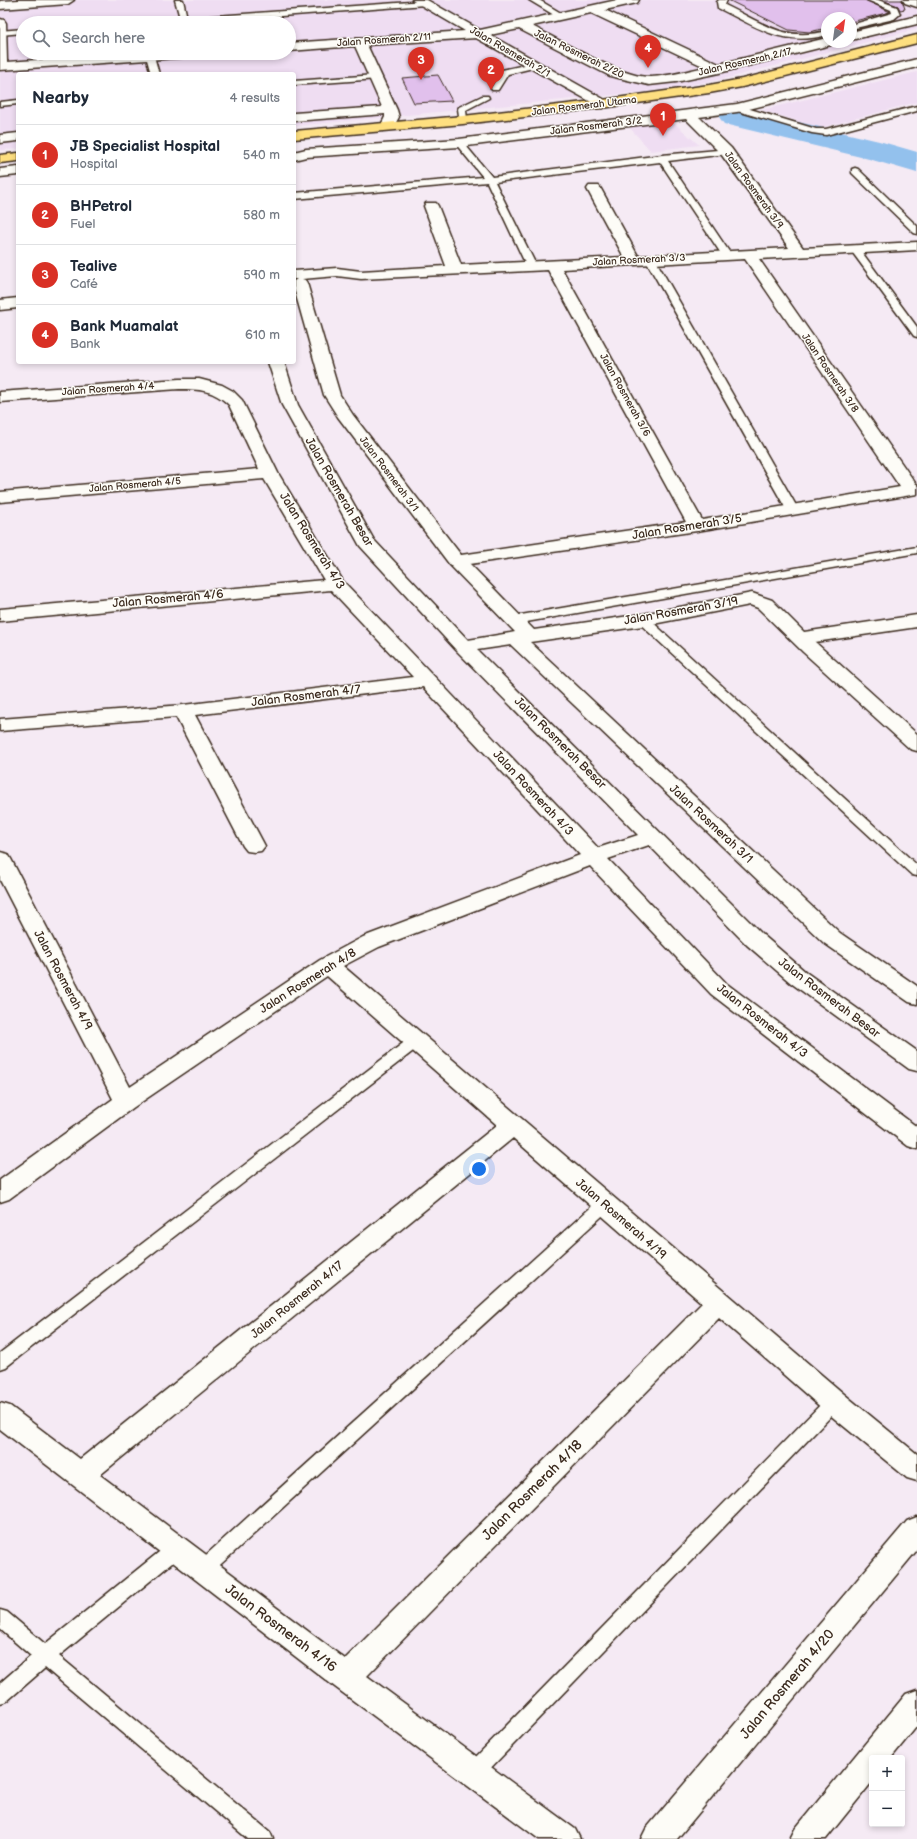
<!DOCTYPE html>
<html lang="en">
<head>
<meta charset="utf-8">
<style>
  body { margin:0; font-family:"Balsamiq Sans",sans-serif; background:#f2f2f3; color:#1f2937 }
  .controls { position:absolute; right:12px; bottom:12px; display:grid; overflow:hidden; border-radius:4px; box-shadow:0 2px 6px #0003 }
  .controls button { width:36px; height:36px; display:grid; place-items:center; padding:0; border:0; border-bottom:1px solid #e0e1e3; background:#fff; color:#1f2937; font:20px sans-serif }
  .compass { position:absolute; left:821px; top:12px; width:36px; height:36px; border-radius:50%; background:#fff; box-shadow:0 2px 6px #0003; rotate:29deg }
  .you { position:absolute; left:479px; top:1169px; width:14px; height:14px; margin:-10px; border:3px solid #fff; border-radius:50%; background:#1a73e8; box-shadow:0 0 0 6px #1a73e833 }
  .badge { display:grid; place-items:center; width:26px; height:26px; border-radius:50%; background:#d93025; color:#fff; font-size:13px; font-weight:700 }
  .pin { position:absolute; translate:-50% -33px; filter:drop-shadow(0 1px 2px #0008) }
  .pin::after { content:''; position:absolute; top:21px; width:14px; height:12px; background:inherit; clip-path:polygon(0 0,100% 0,50% 100%) }
  .list { margin:0; padding:0; list-style:none }
  h2 { display:flex; justify-content:space-between; align-items:center; height:52px; margin:0; padding:0 16px; font-size:17px }
  h2 small { font-size:13px; font-weight:400; color:#747a83 }
  .list li { display:grid; grid-template-columns:26px 1fr auto; gap:12px; align-items:center; box-sizing:border-box; height:60px; padding:0 16px; border-top:1px solid #e0e1e3 }
  .list b { display:block; font-size:15px; white-space:nowrap }
  .list p { margin:0; font-size:13px; white-space:nowrap; color:#747a83 }
  .list em { font-size:13px; font-style:normal; color:#747a83 }
  .icon { flex:none; width:22px; height:22px; fill:none; stroke:currentColor; stroke-width:2; stroke-linecap:round; stroke-linejoin:round }
  .map { position:relative; flex:none; width:917px; height:1839px; overflow:hidden }
  .search { position:absolute; background:#fff; box-shadow:0 2px 6px #0003; left:16px; top:16px; width:280px; height:44px; display:flex; align-items:center; gap:10px; box-sizing:border-box; padding:0 14px; border-radius:22px; color:#747a83; font-size:15px }
  .panel { position:absolute; background:#fff; box-shadow:0 2px 6px #0003; left:16px; top:72px; width:280px; height:292px; border-radius:4px }
  .map>svg:first-child { display:block }
</style>
</head>
<body>
<div class="map">
<svg width="917" height="1839" viewBox="0 0 917 1839">
  <rect width="100%" height="100%" fill="#f5eaf4"/>
  <filter id="ink" filterUnits="userSpaceOnUse"><feTurbulence type="fractalNoise" baseFrequency=".025" numOctaves="2"/><feDisplacementMap in="SourceGraphic" scale="8" xChannelSelector="R" yChannelSelector="G"/><feConvolveMatrix kernelMatrix="1 2 1 2 8 2 1 2 1" color-interpolation-filters="sRGB"/></filter>
  <g filter="url(#ink)">
    <g fill="#efddf2" fill-rule="evenodd">
      <path d="M 0,0 L 915,0 L 917,1 L 917,29 L 720,80 L 645,92 L 294,126 L 294,74 L 18,74 L 18,149 L 0,150 ZM 827,18 L 851,18 L 851,42 L 827,42 ZM 23,23 L 289,23 L 289,53 L 23,53 Z"/>
      <path d="M 917,72 L 917,102 L 820,128 L 762,110 Z"/>
      <path d="M 672,121 L 699,145 L 651,151 L 629,127 Z"/>
    </g>
    <g fill="none" stroke-linecap="round" stroke-linejoin="round">
      <path fill="#93c1ed" fill-rule="evenodd" d="M 735,107 L 879,141 L 917,152 L 917,173 L 869,159 L 724,124 L 719,117 L 724,110 Z"/>
    </g>
    <g fill="#e1c0ec" stroke="#3b2a1e">
      <path d="M 728,0 L 866,0 L 890,12 L 851,22 L 851,18 L 827,18 L 827,28 L 809,32 L 789,30 Z"/>
      <path d="M 882,0 L 902,0 L 905,9 L 900,10 L 898,6 Z"/>
      <path d="M 438,75 L 452,101 L 414,103 L 402,78 Z"/>
    </g>
    <g fill="none" stroke-linecap="round" stroke-linejoin="round">
      <g stroke="#3b2a1e" stroke-width="3">
        <g id="lane">
          <path d="M 175,0 L 183,0 L 187,18 L 425,1 L 429,3 L 425,5 L 189,23 L 142,23 L 146,21 L 180,18 Z"/>
          <path d="M 529,0 L 539,0 L 566,16 L 562,18 L 559,18 Z"/>
          <path d="M 719,0 L 727,0 L 725,5 C 763,23 783,42 827,31 L 827,35 C 782,47 757,27 718,8 L 717,2 Z"/>
          <path d="M 867,0 L 878,0 L 897,7 L 900,14 L 894,19 L 851,29 L 851,25 L 892,13 L 891,10 Z"/>
          <path d="M 23,29 L 23,33 L 0,35 L 0,31 Z"/>
          <path d="M 147,54 L 150,54 L 154,56 L 159,74 L 151,74 L 146,56 Z"/>
          <path d="M 534,63 L 537,63 L 537,67 L 508,74 L 498,90 L 492,90 L 491,88 L 502,70 Z"/>
          <path d="M 375,75 L 378,75 L 378,79 L 294,85 L 294,81 Z"/>
          <path d="M 482,96 L 488,96 L 489,98 L 466,110 L 467,120 L 463,123 L 460,122 L 458,109 L 459,107 Z"/>
          <path d="M 18,100 L 18,104 L 0,106 L 0,102 Z"/>
          <path d="M 734,106 L 740,106 L 816,129 L 826,129 L 917,106 L 917,111 L 826,135 L 812,133 L 734,110 Z"/>
          <path d="M 459,140 L 462,141 L 492,177 L 662,155 L 729,149 L 730,151 L 726,154 L 668,161 L 732,256 L 727,259 L 724,258 L 660,162 L 495,182 L 536,265 L 531,268 L 526,265 L 487,182 L 294,199 L 294,193 L 483,177 L 455,143 Z"/>
          <path d="M 855,168 L 858,169 L 917,226 L 917,234 L 914,233 L 852,173 L 852,169 Z"/>
          <path d="M 855,246 L 858,247 L 917,327 L 917,337 L 914,336 L 850,249 Z"/>
          <path d="M 650,256 L 655,259 L 798,509 L 796,511 L 792,512 L 786,509 L 645,259 Z"/>
          <path d="M 917,547 L 917,553 L 515,624 L 509,620 L 515,616 Z"/>
          <path d="M 643,616 L 647,617 L 917,865 L 917,876 L 912,875 L 639,623 L 637,620 L 639,617 Z"/>
          <path d="M 416,1036 L 421,1037 L 423,1041 L 421,1045 L 6,1367 L 0,1369 L 0,1353 L 411,1037 Z"/>
          <path d="M 605,1198 L 611,1200 L 613,1204 L 611,1208 L 210,1574 L 203,1577 L 196,1574 L 194,1569 L 196,1564 L 599,1200 Z"/>
          <path d="M 834,1395 L 840,1397 L 843,1402 L 840,1407 L 481,1778 L 474,1781 L 467,1778 L 464,1772 L 467,1766 L 828,1397 Z"/>
          <path d="M 176,1541 L 183,1544 L 185,1549 L 183,1554 L 59,1656 L 270,1832 L 273,1839 L 248,1839 L 45,1668 L 7,1701 L 0,1703 L 0,1683 L 31,1656 L 0,1629 L 0,1610 L 7,1612 L 45,1644 L 169,1544 Z"/>
        </g>
      </g>
      <g stroke="#3b2a1e" stroke-width="3">
        <g id="street">
          <path d="M 19,0 L 74,0 L 68,4 L 0,9 L 0,1 Z"/>
          <path d="M 412,0 L 427,0 L 480,30 L 617,0 L 639,0 L 637,3 L 605,10 L 719,64 L 827,38 L 827,42 L 833,42 L 831,45 L 719,73 L 676,82 L 649,85 L 610,76 L 519,29 L 490,35 L 607,101 L 609,104 L 607,107 L 602,108 L 476,38 L 367,45 L 397,110 L 399,117 L 394,126 L 384,126 L 382,123 L 385,117 L 385,114 L 294,121 L 294,113 L 382,107 L 355,46 L 289,51 L 289,43 L 465,31 ZM 591,13 L 705,67 C 687,71 669,76 651,77 C 621,78 560,40 532,26 Z"/>
          <path d="M 903,0 L 917,0 L 917,7 L 905,3 Z"/>
          <path d="M 917,16 L 917,24 L 851,40 L 851,32 Z"/>
          <path d="M 0,19 L 4,20 L 6,23 L 7,62 L 136,53 L 197,53 L 195,56 L 191,57 L 0,70 Z"/>
          <path d="M 917,59 L 917,67 L 737,112 L 699,117 L 731,148 L 803,248 L 917,242 L 917,250 L 759,259 L 916,484 L 917,484 L 917,494 L 697,531 L 470,564 L 534,630 L 643,614 L 752,593 L 772,600 L 804,632 L 917,615 L 917,627 L 815,642 L 917,734 L 917,751 L 910,749 L 803,652 L 758,608 L 750,605 L 643,626 L 530,642 L 840,933 L 917,986 L 917,1004 L 909,1002 L 824,943 L 511,645 L 477,650 L 763,935 L 807,973 L 917,1051 L 917,1071 L 909,1069 L 791,983 L 747,945 L 649,845 L 608,859 L 727,984 L 917,1127 L 917,1149 L 908,1146 L 711,994 L 590,866 L 379,947 L 343,966 L 844,1394 L 917,1454 L 917,1481 L 907,1478 L 824,1410 L 719,1318 L 367,1676 L 575,1829 L 580,1839 L 539,1839 L 335,1687 L 0,1429 L 0,1403 L 10,1406 L 80,1459 L 497,1125 L 327,976 L 134,1107 L 9,1199 L 0,1202 L 0,1180 L 113,1099 L 0,880 L 0,852 L 8,854 L 11,859 L 130,1087 L 320,960 L 363,937 L 580,855 L 423,687 L 195,715 L 265,846 L 261,851 L 254,852 L 247,851 L 243,846 L 176,717 L 0,731 L 0,719 L 183,705 L 413,677 L 331,590 L 0,621 L 0,609 L 324,580 L 264,479 L 0,502 L 0,492 L 259,469 L 229,405 C 214,390 199,389 179,389 L 0,402 L 0,392 L 179,379 L 199,379 L 222,385 L 233,391 L 242,400 L 278,473 L 343,581 L 598,848 L 638,835 L 456,650 L 360,546 L 282,405 L 268,362 L 284,362 L 298,405 L 374,540 L 468,640 L 510,633 L 515,632 L 450,565 L 338,417 L 324,395 L 294,288 L 294,281 L 297,279 L 294,279 L 294,271 L 337,268 L 361,271 L 446,266 L 424,206 L 426,203 L 436,203 L 438,206 L 461,265 L 624,257 L 587,189 L 589,186 L 599,186 L 601,189 L 638,256 L 789,248 L 721,154 L 686,119 L 459,147 L 306,157 L 294,160 L 294,152 L 306,149 L 459,139 L 737,104 ZM 745,259 L 900,487 L 702,520 L 562,269 ZM 548,270 L 686,522 L 461,555 L 353,415 L 340,395 L 307,283 L 305,280 L 302,279 L 337,276 L 361,279 ZM 513,1138 L 702,1303 L 345,1659 L 100,1475 Z"/>
          <path d="M 18,133 L 18,141 L 0,143 L 0,135 Z"/>
          <path d="M 18,167 L 18,175 L 0,177 L 0,169 Z"/>
          <path d="M 18,298 L 18,308 L 0,310 L 0,300 Z"/>
          <path d="M 917,1517 L 917,1550 L 677,1839 L 641,1839 L 646,1829 L 907,1521 Z"/>
          <path d="M 917,1690 L 917,1726 L 891,1758 L 872,1758 L 872,1782 L 826,1839 L 790,1839 L 795,1829 L 906,1694 Z"/>
        </g>
      </g>
      <g stroke="#3b2a1e" stroke-width="3">
        <g id="primary">
          <path d="M 917,35 L 917,43 L 742,87 L 709,93 L 602,108 L 463,124 L 294,139 L 294,131 L 463,116 L 602,100 L 709,85 L 742,79 Z"/>
          <path d="M 18,153 L 18,161 L 0,163 L 0,155 Z"/>
        </g>
      </g>
      <use href="#lane" fill="#fdfcf7" fill-rule="evenodd"/>
      <use href="#street" fill="#fdfcf7" fill-rule="evenodd"/>
      <use href="#primary" fill="#fedf80" fill-rule="evenodd"/>
    </g>
  </g>
  <g text-anchor="middle" dominant-baseline="central" stroke-width="3" stroke-linejoin="round" paint-order="stroke">
    <g font-size="10" fill="#3b2a1e" stroke="#fdfcf7">
      <text transform="translate(384 40) rotate(-4)">Jalan Rosmerah 2/11</text>
      <text transform="translate(510 52) rotate(30)">Jalan Rosmerah 2/1</text>
      <text transform="translate(579 54) rotate(26)">Jalan Rosmerah 2/20</text>
      <text transform="translate(745 62) rotate(-13)">Jalan Rosmerah 2/17</text>
      <text transform="translate(584 106) rotate(-7)">Jalan Rosmerah Utama</text>
      <text transform="translate(596 126) rotate(-7)">Jalan Rosmerah 3/2</text>
      <text transform="translate(754 190) rotate(54)">Jalan Rosmerah 3/9</text>
      <text transform="translate(639 260) rotate(-3)">Jalan Rosmerah 3/3</text>
      <text transform="translate(830 373) rotate(56)">Jalan Rosmerah 3/8</text>
      <text transform="translate(108 389) rotate(-4)">Jalan Rosmerah 4/4</text>
      <text transform="translate(625 395) rotate(61)">Jalan Rosmerah 3/6</text>
      <text transform="translate(389 474) rotate(53)">Jalan Rosmerah 3/1</text>
      <text transform="translate(135 485) rotate(-5)">Jalan Rosmerah 4/5</text>
    </g>
    <g font-size="12" fill="#3b2a1e" stroke="#fdfcf7">
      <text transform="translate(339 492) rotate(60)">Jalan Rosmerah Besar</text>
      <text transform="translate(687 527) rotate(-9)">Jalan Rosmerah 3/5</text>
      <text transform="translate(312 541) rotate(58)">Jalan Rosmerah 4/3</text>
      <text transform="translate(168 599) rotate(-5)">Jalan Rosmerah 4/6</text>
      <text transform="translate(681 611) rotate(-10)">Jalan Rosmerah 3/19</text>
      <text transform="translate(306 696) rotate(-7)">Jalan Rosmerah 4/7</text>
      <text transform="translate(560 743) rotate(45)">Jalan Rosmerah Besar</text>
      <text transform="translate(533 793) rotate(47)">Jalan Rosmerah 4/3</text>
      <text transform="translate(711 824) rotate(43)">Jalan Rosmerah 3/1</text>
      <text transform="translate(63 980) rotate(62)">Jalan Rosmerah 4/9</text>
      <text transform="translate(308 981) rotate(-32)">Jalan Rosmerah 4/8</text>
      <text transform="translate(829 998) rotate(37)">Jalan Rosmerah Besar</text>
      <text transform="translate(762 1021) rotate(38)">Jalan Rosmerah 4/3</text>
      <text transform="translate(621 1219) rotate(41)">Jalan Rosmerah 4/19</text>
      <text transform="translate(297 1300) rotate(-39)">Jalan Rosmerah 4/17</text>
    </g>
    <g font-size="14" fill="#3b2a1e" stroke="#fdfcf7">
      <text transform="translate(532 1490) rotate(-45)">Jalan Rosmerah 4/18</text>
      <text transform="translate(281 1628) rotate(37)">Jalan Rosmerah 4/16</text>
      <text transform="translate(787 1684) rotate(-50)">Jalan Rosmerah 4/20</text>
    </g>
  </g>
</svg>
<div class="controls">
<button>+</button>
<button>−</button>
</div>
<svg class="compass" viewBox="-18 -18 36 36"><path d="M0-13l5 13h-10z" fill="#e53935"/><path d="M0 13l5-13h-10z" fill="#747a83"/></svg>
<div class="you"></div>
<div class="pin badge" style="left:663px;top:136px">1</div>
<div class="pin badge" style="left:491px;top:90px">2</div>
<div class="pin badge" style="left:421px;top:80px">3</div>
<div class="pin badge" style="left:648px;top:68px">4</div>
<div class="search"><svg class="icon" aria-label="search" viewBox="0 0 24 24"><circle cx="10" cy="10" r="6"/><path d="M15 15l6 6"/></svg>Search here</div>
<section class="panel">
<h2>Nearby<small>4 results</small></h2>
<ul class="list">
<li><span class="badge">1</span><div><b>JB Specialist Hospital</b><p>Hospital</p></div><em>540 m</em></li>
<li><span class="badge">2</span><div><b>BHPetrol</b><p>Fuel</p></div><em>580 m</em></li>
<li><span class="badge">3</span><div><b>Tealive</b><p>Café</p></div><em>590 m</em></li>
<li><span class="badge">4</span><div><b>Bank Muamalat</b><p>Bank</p></div><em>610 m</em></li>
</ul>
</section>
</div>
</body>
</html>
